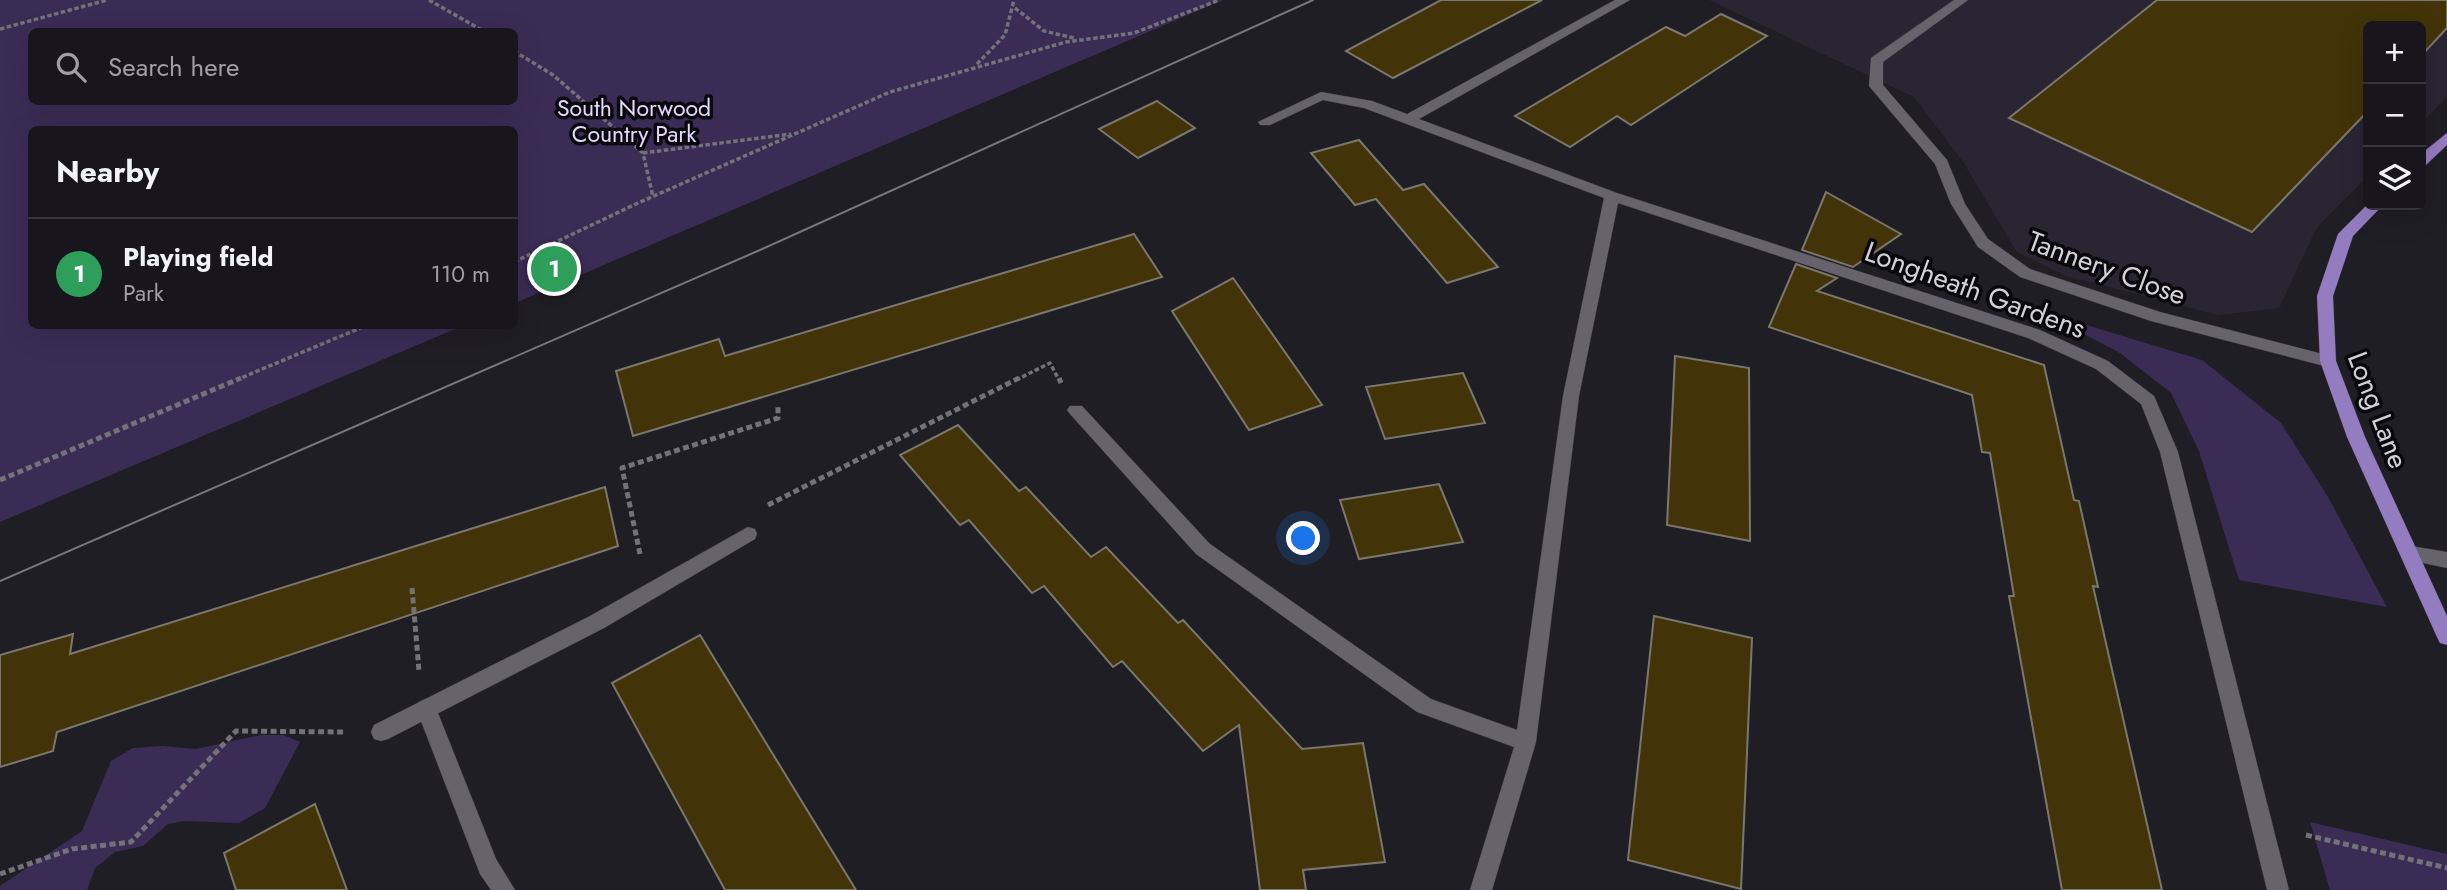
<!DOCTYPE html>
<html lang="en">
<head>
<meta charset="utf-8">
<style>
  body { margin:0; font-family:Jost,sans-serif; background:#211f25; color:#f1f3f6 }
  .controls { position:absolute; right:21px; top:21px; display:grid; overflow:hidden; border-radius:10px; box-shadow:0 7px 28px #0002 }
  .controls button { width:63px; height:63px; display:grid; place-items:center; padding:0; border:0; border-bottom:2px solid #36353b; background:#18161c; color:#f1f3f6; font:35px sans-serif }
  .you { position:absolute; left:1304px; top:539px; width:24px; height:24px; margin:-18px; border:5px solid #fff; border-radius:50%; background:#1a73e8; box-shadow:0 0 0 10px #1a73e833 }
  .badge { display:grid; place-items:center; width:46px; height:46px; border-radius:50%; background:#0f766e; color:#fff; font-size:23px; font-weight:700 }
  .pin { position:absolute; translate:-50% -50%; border:4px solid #fff; box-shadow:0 2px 7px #0006 }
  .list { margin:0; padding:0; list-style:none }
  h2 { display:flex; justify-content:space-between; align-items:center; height:91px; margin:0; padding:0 28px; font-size:30px }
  h2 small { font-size:23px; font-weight:400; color:#9f9fa3 }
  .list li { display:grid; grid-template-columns:46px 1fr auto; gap:21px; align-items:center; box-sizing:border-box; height:112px; padding:0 28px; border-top:2px solid #36353b }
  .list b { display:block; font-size:26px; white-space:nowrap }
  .list p { margin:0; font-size:23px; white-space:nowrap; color:#9f9fa3 }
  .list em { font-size:23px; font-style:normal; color:#9f9fa3 }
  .icon { flex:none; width:38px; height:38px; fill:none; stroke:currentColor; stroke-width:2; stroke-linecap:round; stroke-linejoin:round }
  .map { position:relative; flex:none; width:2447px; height:890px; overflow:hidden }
  .search { position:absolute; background:#18161c; box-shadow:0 7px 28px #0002; left:28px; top:28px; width:490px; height:77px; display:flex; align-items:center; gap:18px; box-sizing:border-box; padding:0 24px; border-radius:10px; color:#9f9fa3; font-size:26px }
  .panel { position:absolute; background:#18161c; box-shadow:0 7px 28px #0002; left:28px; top:126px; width:490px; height:203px; border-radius:10px }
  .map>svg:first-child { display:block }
</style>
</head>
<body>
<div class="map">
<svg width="2447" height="890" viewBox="0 0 2447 890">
  <rect width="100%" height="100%" fill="#201e25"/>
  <path fill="#2a2533" d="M 1709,0 L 2447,0 L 2447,97 L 2421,123 L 2421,26 L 2368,26 L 2368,176 L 2317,227 L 2279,308 L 2218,315 L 2066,276 L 2016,251 L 1964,163 L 1914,97 Z"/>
  <g fill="#3b2c56" fill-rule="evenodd">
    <path d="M 0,0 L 1223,0 L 515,303 L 514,130 L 32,130 L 32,326 L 462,326 L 0,522 ZM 32,32 L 514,32 L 514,102 L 32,102 Z"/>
    <path d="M 2040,311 L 2202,360 L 2281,423 L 2328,497 L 2387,607 L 2239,580 L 2199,451 L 2171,393 L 2120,353 Z"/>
    <path d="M 261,735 L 283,735 L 300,742 L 265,808 L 239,823 L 184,821 L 168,824 L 143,846 L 115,852 L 95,868 L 87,890 L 0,890 L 0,886 L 82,831 L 111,761 L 133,748 L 163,746 L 196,749 Z"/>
    <path d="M 2310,822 L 2447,854 L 2447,890 L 2330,890 Z"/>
  </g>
  <g fill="#423408" stroke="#7a776d" stroke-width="2">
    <path d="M 1441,0 L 1542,0 L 1393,78 L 1346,51 Z"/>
    <path d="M 2157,0 L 2447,0 L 2447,28 L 2421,56 L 2421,26 L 2368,26 L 2368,111 L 2252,232 L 2009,118 Z"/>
    <path d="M 1721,14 L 1767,36 L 1631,125 L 1617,116 L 1570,147 L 1515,116 L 1666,27 L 1685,36 Z"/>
    <path d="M 1157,101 L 1195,128 L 1138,158 L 1099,129 Z"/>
    <path d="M 1359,140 L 1403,190 L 1424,184 L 1498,267 L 1447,283 L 1376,199 L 1355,205 L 1311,153 Z"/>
    <path d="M 1826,192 L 1901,234 L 1853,267 L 1802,250 Z"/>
    <path d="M 1134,234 L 1162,277 L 633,436 L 616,371 L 719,339 L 725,356 Z"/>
    <path d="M 1796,264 L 1837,278 L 1817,291 L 2044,365 L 2074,500 L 2079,501 L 2098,587 L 2093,586 L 2162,890 L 2062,890 L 2009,596 L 2014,596 L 1990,453 L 1982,452 L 1972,395 L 1769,327 Z"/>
    <path d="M 1233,278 L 1322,405 L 1249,430 L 1172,311 Z"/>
    <path d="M 1675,356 L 1749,368 L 1750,541 L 1667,525 Z"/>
    <path d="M 1463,373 L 1485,423 L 1385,439 L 1366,387 Z"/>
    <path d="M 958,425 L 1019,491 L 1026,487 L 1091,557 L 1106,547 L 1178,623 L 1183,620 L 1302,749 L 1363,743 L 1385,862 L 1303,870 L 1306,890 L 1260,890 L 1239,725 L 1203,751 L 1122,661 L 1113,667 L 1044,586 L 1032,593 L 969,520 L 960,525 L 900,455 Z"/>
    <path d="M 1439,484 L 1463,542 L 1359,559 L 1340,500 Z"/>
    <path d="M 605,487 L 618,546 L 57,732 L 53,751 L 0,767 L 0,655 L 73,634 L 70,654 Z"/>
    <path d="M 1654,616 L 1752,638 L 1741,889 L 1628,860 Z"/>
    <path d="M 700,635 L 856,890 L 725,890 L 612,683 Z"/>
    <path d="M 315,804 L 347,890 L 236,890 L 224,853 Z"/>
  </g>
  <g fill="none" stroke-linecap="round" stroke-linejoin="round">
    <g stroke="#3a383e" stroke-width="1">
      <path id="lane" d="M 748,527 L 755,529 L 757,534 L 755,539 L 604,628 L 388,739 L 381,741 L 374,739 L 371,732 L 374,725 L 590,616 Z"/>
    </g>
    <g stroke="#3a383e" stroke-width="1">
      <g id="street">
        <path d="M 1615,0 L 1630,0 L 1419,119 L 1617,193 L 2040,330 L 2108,361 L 2154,396 L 2178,452 L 2289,890 L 2267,890 L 2160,452 L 2141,404 L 2096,369 L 2028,338 L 1618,203 L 1579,396 L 1536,742 L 1492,890 L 1470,890 L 1514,747 L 1417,712 L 1196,554 L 1070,414 L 1067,410 L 1070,406 L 1082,406 L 1210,544 L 1431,699 L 1517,730 L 1563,396 L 1604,198 L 1364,108 L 1323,100 L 1270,125 L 1260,125 L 1258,122 L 1321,92 L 1372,101 L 1407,114 Z"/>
        <path d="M 1954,0 L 1968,0 L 1883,62 L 1883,85 L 1947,160 L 1965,204 L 1988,239 L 2030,269 L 2160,312 L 2334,357 L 2336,361 L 2334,365 L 2328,367 L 2151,321 L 2020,277 L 1978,247 L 1951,204 L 1935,164 L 1869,86 L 1871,58 Z"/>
        <path d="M 2411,546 L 2447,552 L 2447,568 L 2404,559 L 2402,554 L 2404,549 Z"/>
        <path d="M 426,699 L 433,702 L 436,708 L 496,859 L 515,890 L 491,890 L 480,874 L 416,708 L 419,702 Z"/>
      </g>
    </g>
    <g stroke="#3a383e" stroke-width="1">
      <g id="primary">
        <path d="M 2447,133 L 2447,145 L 2426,165 L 2421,166 L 2421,154 Z"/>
        <path d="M 2368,204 L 2383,205 L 2353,236 L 2333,296 L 2336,361 L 2365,437 L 2447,616 L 2447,645 L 2440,643 L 2437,637 L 2347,437 L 2320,361 L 2317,296 L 2338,234 Z"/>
      </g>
    </g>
    <g stroke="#737278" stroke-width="3.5" stroke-dasharray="4.5 2.5" stroke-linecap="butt">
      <path d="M 429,0 L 485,32"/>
      <path d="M 1015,8 L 1044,31 L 1074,38"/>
      <path d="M 0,29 L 107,0"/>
      <path d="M 514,51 L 553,75 L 643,153 L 653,197"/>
      <path d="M 977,64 L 1005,35 L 1014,0"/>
      <path d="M 643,153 L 791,134"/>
      <path d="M 514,262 L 638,203 L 890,92 L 1066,42 L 1134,33 L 1219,0"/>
      <path d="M 236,380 L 365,326"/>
      <path d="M 1016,380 L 1050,363 L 1059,380"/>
    </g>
    <g stroke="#737278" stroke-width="5" stroke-dasharray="6 3.5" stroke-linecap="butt">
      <path d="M 1059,378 L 1061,383"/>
      <path d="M 0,480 L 241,378"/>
      <path d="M 768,505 L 1019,378"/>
      <path d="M 640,554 L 622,468 L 778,418 L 778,405"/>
      <path d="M 412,588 L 419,671"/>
      <path d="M 2306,835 L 2447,868"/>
      <path d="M 0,874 L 72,849 L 131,842 L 236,731 L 346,732"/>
    </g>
    <use href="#lane" fill="#66636d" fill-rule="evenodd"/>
    <use href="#street" fill="#66636d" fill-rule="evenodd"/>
    <use href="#primary" fill="#947cc0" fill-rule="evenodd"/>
    <path stroke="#79777d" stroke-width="2" d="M 0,581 L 760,250 L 1313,0"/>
  </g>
  <g text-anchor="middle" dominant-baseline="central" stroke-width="7" stroke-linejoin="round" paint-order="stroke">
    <g font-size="23" fill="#e4d8ff" stroke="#09080c">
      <text x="634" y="108">South Norwood<tspan x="634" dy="26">Country Park</tspan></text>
    </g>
    <g font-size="28" fill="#d2d1d6" stroke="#09080c">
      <text transform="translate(2107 268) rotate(20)">Tannery Close</text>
      <text transform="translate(1975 290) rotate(20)">Longheath Gardens</text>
      <text transform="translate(2378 410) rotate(69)">Long Lane</text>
    </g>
  </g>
</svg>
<div class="controls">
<button>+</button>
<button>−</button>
<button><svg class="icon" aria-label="layers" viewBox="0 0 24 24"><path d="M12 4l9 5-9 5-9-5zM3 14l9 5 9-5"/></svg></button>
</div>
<div class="you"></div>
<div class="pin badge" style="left:554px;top:269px;background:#2e9e5b">1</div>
<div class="search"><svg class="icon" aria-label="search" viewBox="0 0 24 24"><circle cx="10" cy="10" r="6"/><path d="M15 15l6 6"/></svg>Search here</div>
<section class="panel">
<h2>Nearby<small></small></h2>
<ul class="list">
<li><span class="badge" style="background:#2e9e5b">1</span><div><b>Playing field</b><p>Park</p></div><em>110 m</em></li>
</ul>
</section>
</div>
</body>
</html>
